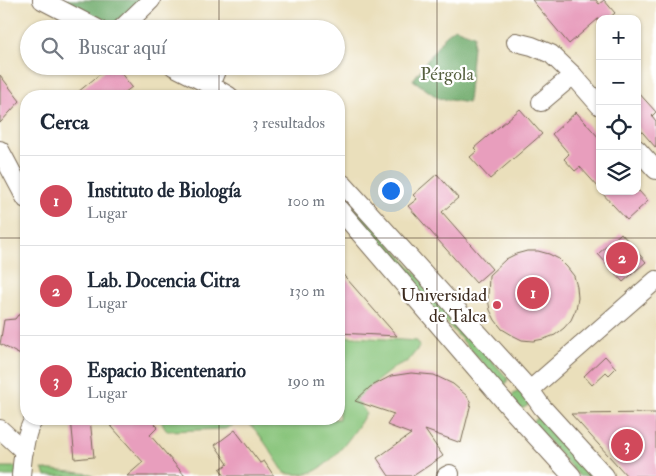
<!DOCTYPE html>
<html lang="es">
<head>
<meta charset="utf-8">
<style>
  body { margin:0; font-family:"IM FELL Double Pica",serif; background:#f6f6f7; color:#1f2937 }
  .controls { position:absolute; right:15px; top:15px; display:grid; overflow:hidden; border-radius:10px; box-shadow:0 1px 4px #0004 }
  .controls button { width:45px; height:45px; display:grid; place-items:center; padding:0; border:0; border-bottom:1px solid #e0e1e3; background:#fff; color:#1f2937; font:25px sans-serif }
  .you { position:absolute; left:390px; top:190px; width:18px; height:18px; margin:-12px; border:4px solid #fff; border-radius:50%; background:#1a73e8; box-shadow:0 0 0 8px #1a73e833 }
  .badge { display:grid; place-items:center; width:32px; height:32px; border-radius:50%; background:#d1495b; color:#fff; font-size:16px; font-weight:700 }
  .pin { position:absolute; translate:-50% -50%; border:2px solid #fff; box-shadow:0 1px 5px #0006 }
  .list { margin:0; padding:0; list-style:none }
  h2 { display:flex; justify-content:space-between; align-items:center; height:65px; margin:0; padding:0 20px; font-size:21px }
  h2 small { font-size:16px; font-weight:400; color:#747a83 }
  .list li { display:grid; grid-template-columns:32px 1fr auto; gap:15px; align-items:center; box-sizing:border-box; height:90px; padding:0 20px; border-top:1px solid #e0e1e3 }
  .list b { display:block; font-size:19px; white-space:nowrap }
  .list p { margin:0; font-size:16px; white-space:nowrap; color:#747a83 }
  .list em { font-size:16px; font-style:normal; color:#747a83 }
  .icon { flex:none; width:28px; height:28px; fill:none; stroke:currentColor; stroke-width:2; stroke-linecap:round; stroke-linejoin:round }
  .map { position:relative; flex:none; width:656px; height:476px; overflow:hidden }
  .search { position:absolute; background:#fff; box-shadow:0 1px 4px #0004; left:20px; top:20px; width:325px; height:55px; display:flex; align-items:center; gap:12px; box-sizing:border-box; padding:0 18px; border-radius:28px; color:#747a83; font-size:19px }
  .panel { position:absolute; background:#fff; box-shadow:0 1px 4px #0004; left:20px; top:90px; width:325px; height:335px; border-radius:20px }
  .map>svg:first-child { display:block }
</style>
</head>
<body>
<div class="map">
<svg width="656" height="476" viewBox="0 0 656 476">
  <rect width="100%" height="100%" fill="#fff"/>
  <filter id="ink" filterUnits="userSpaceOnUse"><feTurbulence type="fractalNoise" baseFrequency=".02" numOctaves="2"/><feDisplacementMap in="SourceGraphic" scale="10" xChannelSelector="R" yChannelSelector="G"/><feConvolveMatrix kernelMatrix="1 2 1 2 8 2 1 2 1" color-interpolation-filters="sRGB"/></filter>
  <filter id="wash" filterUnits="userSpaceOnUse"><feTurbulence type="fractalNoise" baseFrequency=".0096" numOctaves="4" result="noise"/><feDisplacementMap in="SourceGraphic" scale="20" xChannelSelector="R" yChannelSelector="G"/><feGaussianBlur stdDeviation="1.12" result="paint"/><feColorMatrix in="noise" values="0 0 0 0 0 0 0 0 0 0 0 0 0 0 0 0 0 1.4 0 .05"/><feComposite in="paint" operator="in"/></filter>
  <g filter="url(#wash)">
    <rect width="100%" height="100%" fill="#eadfbb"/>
    <g fill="#89c57b" stroke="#62784c">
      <path d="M 346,197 L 350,198 L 508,379 L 504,387 L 342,205 L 343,200 Z"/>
      <path d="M 339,336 L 417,341 L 420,346 L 408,361 L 396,366 L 377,381 L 358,401 L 366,413 C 356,431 334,462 315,471 C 306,475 295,475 285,473 C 275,459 257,427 244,420 L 225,429 L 167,431 L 160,419 L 339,419 Z"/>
      <path d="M 519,391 L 522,391 L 529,403 L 527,406 L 522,409 L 511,399 L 513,394 Z"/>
      <path d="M 542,414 L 595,476 L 579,476 L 532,422 Z"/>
      <path d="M 0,467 L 18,467 L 17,476 L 0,476 Z"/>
      <path d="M 42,469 L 91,474 L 93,476 L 46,476 Z"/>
    </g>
    <g fill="#6eaa6b" stroke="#546a44">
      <path d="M 51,0 L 146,0 L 117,29 L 105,29 Z"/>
      <path d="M 455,28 L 474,35 L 468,103 L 438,98 L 413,80 L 445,36 Z"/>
    </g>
    <g id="blocks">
      <g fill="#e89ebd">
        <path d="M 532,0 L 596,0 L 599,4 L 604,0 L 615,13 L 608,19 L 598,19 L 569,44 Z"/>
        <path d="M 110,66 L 115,66 L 132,87 L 120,96 L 73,96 Z"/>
        <path d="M 0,75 L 20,101 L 0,123 Z"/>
        <path d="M 637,91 L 656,112 L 652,116 L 656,121 L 656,148 L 637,126 Z"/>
        <path d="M 520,109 L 542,134 L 490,179 L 470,157 L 477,151 L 474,148 Z"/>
        <path d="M 576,112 L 600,139 L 600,189 L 580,167 L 575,171 L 564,159 L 569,154 L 552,134 Z"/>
        <path d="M 437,174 L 458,198 L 442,212 L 492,269 L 476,283 L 408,206 L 417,199 L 413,195 Z"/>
        <path d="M 600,191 L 639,191 L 648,201 L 627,220 Z"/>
        <path d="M 621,233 L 646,262 L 623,282 L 598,254 Z"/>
        <path d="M 527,251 L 538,251 L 549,254 L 559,259 L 567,267 L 574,276 L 577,287 L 578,298 L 576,309 L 571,320 L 564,328 L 555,335 L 544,339 L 533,341 L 522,340 L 512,335 L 502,329 L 495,320 L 490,310 L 488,299 L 489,275 L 506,259 L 516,254 Z"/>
        <path d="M 339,270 L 397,336 L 339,333 Z"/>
        <path d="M 26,314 L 26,358 L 0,344 L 4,320 L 15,319 L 18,315 Z"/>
        <path d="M 605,356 L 616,368 L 609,375 L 606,372 L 592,385 L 584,376 Z"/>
        <path d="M 411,373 L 434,375 L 453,384 L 467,396 L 471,403 L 461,443 L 425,430 L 443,456 L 413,476 L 389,476 L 377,458 L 411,434 L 387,425 L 394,414 L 355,401 L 370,387 L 391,376 Z"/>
        <path d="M 656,413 L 656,476 L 627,476 L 571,414 Z"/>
        <path d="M 71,419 L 90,419 L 94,457 L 75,459 Z"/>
        <path d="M 105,419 L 150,419 L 158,427 L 150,435 L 185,476 L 127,476 L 143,462 Z"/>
        <path d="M 235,430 L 260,463 L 264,461 L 274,476 L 225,476 L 220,469 L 228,464 L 215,445 Z"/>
      </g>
    </g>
  </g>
  <g filter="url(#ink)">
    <use href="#blocks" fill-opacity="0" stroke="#786955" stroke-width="1"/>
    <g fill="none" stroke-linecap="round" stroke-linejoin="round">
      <g stroke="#786955" stroke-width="20">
        <g id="minor">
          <path d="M 42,0 L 98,29"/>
          <path d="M 121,29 L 151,0"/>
          <path d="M 516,42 L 532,46 L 551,54 L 573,75 L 600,106"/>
          <path d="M 173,66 L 210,85 L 229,96"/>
          <path d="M 210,85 L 218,66"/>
          <path d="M 541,102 L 573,75"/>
          <path d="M 637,149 L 656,170"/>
          <path d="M 0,150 L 26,199"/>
          <path d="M 343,184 L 530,390 L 542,407 L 605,476"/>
          <path d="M 339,209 L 510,408 L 572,476"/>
          <path d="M 530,390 L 656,280"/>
          <path d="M 0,429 L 24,451"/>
          <path d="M 21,476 C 22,463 25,428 35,419"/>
          <path d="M 446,476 L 450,474"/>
        </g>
      </g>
      <use href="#minor" stroke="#fff" stroke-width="18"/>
    </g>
  </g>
  <path fill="none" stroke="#3b2a1e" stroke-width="1" stroke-opacity="0.55" d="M 219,0 L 219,29M 437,0 L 437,476M 219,66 L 219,96M 0,238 L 26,238M 339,238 L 656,238M 219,419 L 219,476"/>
  <circle fill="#d1495b" stroke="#fff" stroke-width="2" cx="497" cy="305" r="5"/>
  <g text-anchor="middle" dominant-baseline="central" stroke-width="4.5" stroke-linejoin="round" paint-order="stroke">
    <g font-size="18" fill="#56603f" stroke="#fff">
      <text x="447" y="74">Pérgola</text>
    </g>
    <g font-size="18" fill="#3b2a1e" stroke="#fff" text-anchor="end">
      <text x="487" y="295">Universidad<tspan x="487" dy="21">de Talca</tspan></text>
    </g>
  </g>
</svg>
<div class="controls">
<button>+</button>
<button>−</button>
<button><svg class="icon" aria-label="locate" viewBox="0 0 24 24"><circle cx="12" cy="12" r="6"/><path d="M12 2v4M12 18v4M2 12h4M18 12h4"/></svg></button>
<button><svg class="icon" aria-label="layers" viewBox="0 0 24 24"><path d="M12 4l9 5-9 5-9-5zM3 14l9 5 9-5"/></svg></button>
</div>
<div class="you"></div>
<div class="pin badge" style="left:533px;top:293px">1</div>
<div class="pin badge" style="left:622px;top:258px">2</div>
<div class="pin badge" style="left:627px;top:445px">3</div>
<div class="search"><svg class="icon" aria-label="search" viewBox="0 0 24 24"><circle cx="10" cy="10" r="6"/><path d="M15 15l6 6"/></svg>Buscar aquí</div>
<section class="panel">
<h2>Cerca<small>3 resultados</small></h2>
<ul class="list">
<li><span class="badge">1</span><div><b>Instituto de Biología</b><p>Lugar</p></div><em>100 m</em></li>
<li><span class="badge">2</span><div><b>Lab. Docencia Citra</b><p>Lugar</p></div><em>130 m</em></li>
<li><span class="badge">3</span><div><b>Espacio Bicentenario</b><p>Lugar</p></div><em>190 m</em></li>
</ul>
</section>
</div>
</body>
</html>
